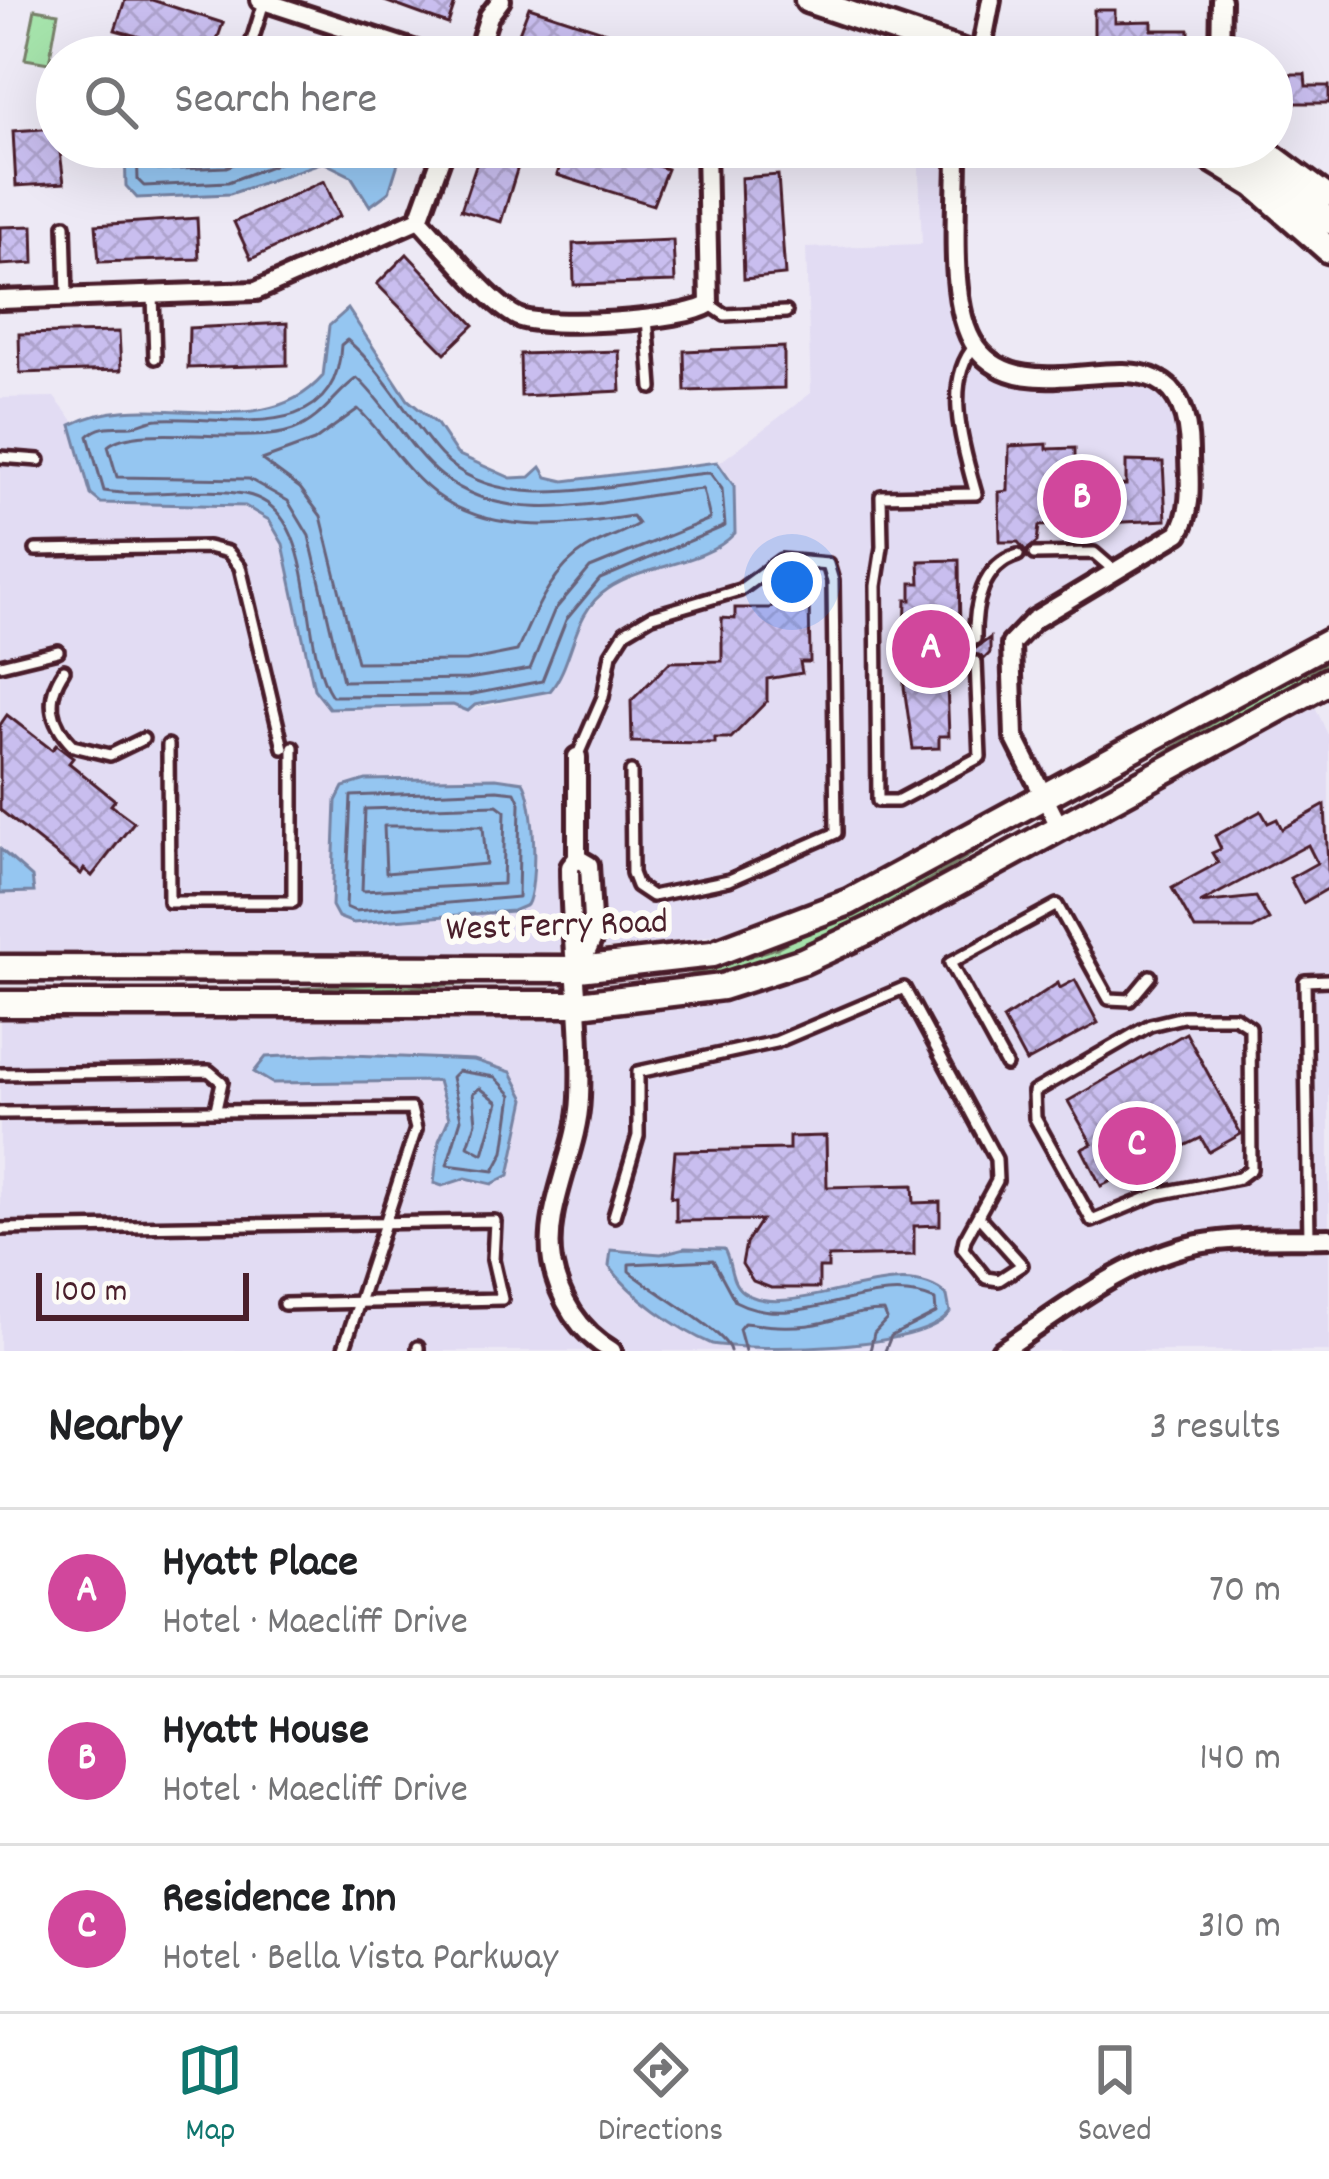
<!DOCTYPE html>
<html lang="en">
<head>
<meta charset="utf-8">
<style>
  body { margin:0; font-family:Dekko,sans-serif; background:#f2f2f2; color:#202124 }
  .scale { position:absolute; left:36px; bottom:30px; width:213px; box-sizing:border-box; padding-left:12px; border:6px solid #4a1f2b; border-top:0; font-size:33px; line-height:42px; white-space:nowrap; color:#4a1f2b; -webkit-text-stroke:9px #fdfcf7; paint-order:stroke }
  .you { position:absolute; left:792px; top:582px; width:42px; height:42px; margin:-30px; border:9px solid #fff; border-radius:50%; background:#1a73e8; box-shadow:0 0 0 18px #1a73e833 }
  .badge { display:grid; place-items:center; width:78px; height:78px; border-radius:50%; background:#0f766e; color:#fff; font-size:39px; font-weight:700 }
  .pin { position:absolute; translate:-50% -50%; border:6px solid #fff; box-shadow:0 3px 12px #0006 }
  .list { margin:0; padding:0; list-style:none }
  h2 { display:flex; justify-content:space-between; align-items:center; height:156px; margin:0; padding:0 48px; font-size:51px }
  h2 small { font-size:39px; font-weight:400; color:#757577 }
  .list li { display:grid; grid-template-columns:78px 1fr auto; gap:36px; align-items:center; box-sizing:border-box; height:168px; padding:0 48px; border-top:3px solid #e0e0e0 }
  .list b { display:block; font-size:45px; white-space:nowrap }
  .list p { margin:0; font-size:39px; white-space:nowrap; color:#757577 }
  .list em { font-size:39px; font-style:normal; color:#757577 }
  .icon { flex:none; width:66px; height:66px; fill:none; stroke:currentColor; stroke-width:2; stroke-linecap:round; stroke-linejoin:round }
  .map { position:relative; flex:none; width:1329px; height:1351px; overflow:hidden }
  .search { position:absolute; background:#fff; box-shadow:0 12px 48px #0002; left:36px; right:36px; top:36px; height:132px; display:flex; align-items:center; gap:30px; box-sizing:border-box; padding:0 42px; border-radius:66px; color:#757577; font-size:45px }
  .sheet { height:660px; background:#fff }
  nav { display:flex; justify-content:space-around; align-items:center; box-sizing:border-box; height:168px; border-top:3px solid #e0e0e0; background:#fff; font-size:33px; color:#757577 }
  nav a { display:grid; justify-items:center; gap:6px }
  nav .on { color:#0f766e }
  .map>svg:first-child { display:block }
</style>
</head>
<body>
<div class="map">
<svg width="1329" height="1351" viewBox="0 0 1329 1351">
  <defs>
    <pattern id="grass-tufts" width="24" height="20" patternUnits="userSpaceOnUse" patternTransform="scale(3)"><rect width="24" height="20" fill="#a5e3ab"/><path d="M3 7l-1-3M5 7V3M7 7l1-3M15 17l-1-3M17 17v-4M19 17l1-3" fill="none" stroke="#90c293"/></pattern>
    <pattern id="building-cross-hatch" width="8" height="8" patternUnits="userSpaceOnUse" patternTransform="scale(3)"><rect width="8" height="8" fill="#c9beef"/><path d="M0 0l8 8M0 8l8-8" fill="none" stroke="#aea3cd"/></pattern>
  </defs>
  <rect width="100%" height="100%" fill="#ede9f5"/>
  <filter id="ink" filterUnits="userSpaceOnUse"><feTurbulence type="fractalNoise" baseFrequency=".00833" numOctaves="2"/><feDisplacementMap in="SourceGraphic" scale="24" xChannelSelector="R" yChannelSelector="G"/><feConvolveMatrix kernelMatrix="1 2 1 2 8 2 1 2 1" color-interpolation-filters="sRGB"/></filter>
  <g filter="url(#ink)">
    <g fill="#e2dcf3">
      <path d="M 918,147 L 964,147 L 966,289 L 969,319 L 979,339 L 997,356 L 1026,367 L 1151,368 L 1176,381 L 1190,401 L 1196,502 L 1185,534 L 1023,639 L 1025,727 L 1049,775 L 854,890 L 772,921 L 672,944 L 428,959 L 139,960 L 0,951 L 0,398 L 54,397 L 74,422 L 71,428 L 87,483 L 114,504 L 221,504 L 259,511 L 279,533 L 286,565 L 406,704 L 462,706 L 466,711 L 527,697 L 557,682 L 576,626 L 608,588 L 718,547 L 735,533 L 732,479 L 719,463 L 811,393 L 806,248 L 922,244 Z"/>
      <path d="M 1313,702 L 1329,737 L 1329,1351 L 0,1351 L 0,1014 L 158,1012 L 302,1020 L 538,1021 L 720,997 L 791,977 L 961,901 L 1100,817 Z"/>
    </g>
    <g fill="url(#grass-tufts)" stroke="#78816b" stroke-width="3">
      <path d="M 1329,651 L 1329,661 L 1219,730 L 1104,790 Z"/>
      <path d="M 1006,827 C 989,852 795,956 757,968 C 724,979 690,983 656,986 L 776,948 Z"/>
      <path d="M 498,977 L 497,982 L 286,995 L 233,992 Z"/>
    </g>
    <path fill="#a5e3ab" stroke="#78816b" stroke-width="3" d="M 35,9 L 58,13 L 49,63 L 25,59 Z"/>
    <g fill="#95c6f1" stroke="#7783a2" stroke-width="3">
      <path d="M 125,147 L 347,147 L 375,153 L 403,147 L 389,192 L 370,206 L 351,176 L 323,162 L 230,194 L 137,198 L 126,186 Z"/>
      <path d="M 348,309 L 408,400 L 437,424 L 457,454 L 511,478 L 530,477 L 541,467 L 547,477 L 564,481 L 717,462 L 734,486 L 735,533 C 704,566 645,564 608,589 C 571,613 575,661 550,691 L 475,705 L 468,711 L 453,705 L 329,708 L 314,689 L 283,544 L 269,520 L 245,506 L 101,503 L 91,495 L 71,425 C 147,384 261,448 323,376 L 329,326 Z"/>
      <path d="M 496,778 L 523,782 C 535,800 538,887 527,905 L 513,911 L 353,923 L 338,917 L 332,906 L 336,801 L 343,787 L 366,780 Z"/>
      <path d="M 0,849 L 32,877 L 34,892 L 0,893 Z"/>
      <path d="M 327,1054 L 474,1060 L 511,1072 L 525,1099 L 509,1175 L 492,1184 L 466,1178 L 442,1186 L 434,1183 L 439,1141 L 449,1118 L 438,1081 L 272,1083 L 254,1072 L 266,1057 Z"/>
      <path d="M 685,1248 L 724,1249 C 732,1262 729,1282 743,1292 C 789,1325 901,1250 947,1296 L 950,1312 C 925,1351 756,1351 712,1344 C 677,1329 631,1296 609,1266 L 611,1250 L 661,1254 Z"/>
    </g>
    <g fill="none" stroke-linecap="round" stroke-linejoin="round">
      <g stroke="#68627a" stroke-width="3">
        <path d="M 137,147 L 138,180 L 144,186 L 228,182 L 311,151 L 354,160 L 358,147"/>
        <path d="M 152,147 L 158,170 L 226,167 L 276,147"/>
        <path d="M 347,340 C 383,370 409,420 441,455 C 504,523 630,477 710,473 L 722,489 L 725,526 L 600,579 L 566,620 L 542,681 L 468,695 L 332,696 C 296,644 323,508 244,494 C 198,486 150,498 104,491 L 88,436 C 100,424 115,427 132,426 C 141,425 149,419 159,419 C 224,415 337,448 341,345 Z"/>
        <path d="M 357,378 C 388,406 408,449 442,476 C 515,534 619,495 703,489 L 710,519 L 590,568 L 554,611 L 530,669 L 468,679 L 343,681 L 309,536 L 288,501 L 249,479 L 117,477 L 108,446 C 137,421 246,447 293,430 C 323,419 334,394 357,378 Z"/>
        <path d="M 358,409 C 382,432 400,464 426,486 C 482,537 564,527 632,516 L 638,524 C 622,534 602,539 586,549 C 549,572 534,615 517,651 L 467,661 L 357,662 L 321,516 L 300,488 L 262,460 L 314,441 Z"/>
        <path d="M 497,790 L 515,792 L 520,803 L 518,897 L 355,911 L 346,907 L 351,796 Z"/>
        <path d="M 497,805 L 505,811 L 503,884 L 362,891 L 365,809 Z"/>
        <path d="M 384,826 L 483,826 L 486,864 L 386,873 Z"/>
        <path d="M 458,1071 L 495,1077 L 512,1095 L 504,1152 L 494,1171 L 447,1165 L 461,1119 L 452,1077 Z"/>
        <path d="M 480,1088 L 498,1102 L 483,1154 L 468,1146 L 476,1122 L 473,1093 Z"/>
        <path d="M 730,1351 C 727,1332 649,1289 629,1271 L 629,1264 L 713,1260 L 735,1301 C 800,1335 869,1272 935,1300 L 936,1313 L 891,1336 L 885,1351"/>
        <path d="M 745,1351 L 739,1329 L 744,1323 C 770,1326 798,1329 825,1322 C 847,1317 860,1311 884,1311 L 887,1319 L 874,1333 L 870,1351"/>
      </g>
    </g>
    <g fill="url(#building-cross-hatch)" stroke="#4a1f2b" stroke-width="3">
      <path d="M 125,0 L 152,0 L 223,23 L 211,57 L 115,30 Z"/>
      <path d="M 382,0 L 456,0 L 448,24 Z"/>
      <path d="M 529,7 L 621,37 L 615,57 L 548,57 L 514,46 Z"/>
      <path d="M 1094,10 L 1115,10 L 1115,22 L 1152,21 L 1152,30 L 1189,30 L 1189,57 L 1131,51 L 1131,39 L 1094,39 Z"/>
      <path d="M 1272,74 L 1305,74 L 1306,86 L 1329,86 L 1329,103 L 1285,103 L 1285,93 L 1272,93 Z"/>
      <path d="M 57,128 L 64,183 L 16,186 L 13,131 Z"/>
      <path d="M 482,147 L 524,147 L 501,222 L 461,210 Z"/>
      <path d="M 566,147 L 599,147 L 667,169 L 653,205 L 557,175 Z"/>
      <path d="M 778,175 L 785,275 L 744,279 L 741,178 Z"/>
      <path d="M 324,181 L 340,216 L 251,259 L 234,222 Z"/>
      <path d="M 197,218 L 199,259 L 99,262 L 96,225 Z"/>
      <path d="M 33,226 L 34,263 L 0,265 L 0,227 Z"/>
      <path d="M 673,240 L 675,282 L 574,285 L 573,244 Z"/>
      <path d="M 407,254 L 474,325 L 445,353 L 377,284 Z"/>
      <path d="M 287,323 L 287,365 L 188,368 L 189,328 Z"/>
      <path d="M 119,332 L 121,370 L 20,373 L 19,334 Z"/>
      <path d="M 784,347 L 784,388 L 685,391 L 684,351 Z"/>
      <path d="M 619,351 L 621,391 L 521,396 L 520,354 Z"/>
      <path d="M 1047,444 L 1047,449 L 1075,448 L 1075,486 L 1126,485 L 1126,461 L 1163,462 L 1166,520 L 1039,526 L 1037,542 L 1026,551 L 1018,542 L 1000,542 L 999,492 L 1008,491 L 1009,446 Z"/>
      <path d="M 959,560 L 960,639 L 976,648 L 990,638 L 990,653 L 984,659 L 972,654 L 967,666 L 946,659 L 949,736 L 939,736 L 939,748 L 913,749 L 904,687 L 906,600 L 911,600 L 911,583 L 920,583 L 919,561 Z"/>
      <path d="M 782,595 L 809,595 L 810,662 L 800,662 L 802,673 L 767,679 L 767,701 L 731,738 L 715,738 L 715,743 L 632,742 L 631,701 L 670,662 L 722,661 L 722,618 L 735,619 L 735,608 L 770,608 Z"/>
      <path d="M 7,715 L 52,750 L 56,745 L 73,758 L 69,763 L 115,800 L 111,805 L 134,822 L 92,876 L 84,869 L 81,874 L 0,810 L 0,725 Z"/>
      <path d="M 1325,805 L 1329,888 L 1303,903 L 1290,878 L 1317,863 L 1308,845 L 1200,903 L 1256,897 L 1269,920 L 1253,929 L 1195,929 L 1172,888 L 1218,863 L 1212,853 L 1221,849 L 1215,836 L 1261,811 L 1268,823 L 1277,819 L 1282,829 Z"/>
      <path d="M 1075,980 L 1098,1023 L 1026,1062 L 1003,1019 L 1058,983 L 1060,988 Z"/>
      <path d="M 1186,1033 L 1241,1134 L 1209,1152 L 1201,1138 L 1101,1186 L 1082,1149 L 1092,1144 L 1068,1101 Z"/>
      <path d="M 826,1136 L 827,1187 L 913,1185 L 914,1203 L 940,1202 L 940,1225 L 914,1226 L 914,1255 L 828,1257 L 828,1268 L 819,1268 L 819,1288 L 771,1288 L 753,1281 L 742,1264 L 746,1243 L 761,1220 L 676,1221 L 676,1197 L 671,1197 L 675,1151 L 789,1149 L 789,1137 Z"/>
    </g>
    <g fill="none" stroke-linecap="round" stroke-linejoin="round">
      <g stroke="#4a1f2b" stroke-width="18">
        <g id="service">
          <path d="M 247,57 L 264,2"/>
          <path d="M 707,155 L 765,154"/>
          <path d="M 65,225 L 67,297"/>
          <path d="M 153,295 L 155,358"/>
          <path d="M 709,304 L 725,315 L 786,312"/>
          <path d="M 647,317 L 652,388"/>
          <path d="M 975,346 C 942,382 964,451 976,494 L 881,496 L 882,547 L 876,586 L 878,801 L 897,801 L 980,757 L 976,662"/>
          <path d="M 0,457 L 39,460"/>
          <path d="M 36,550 L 208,547 L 228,552 L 240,567 L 283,748"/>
          <path d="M 1034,554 L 1094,553 L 1116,572"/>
          <path d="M 975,639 C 974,606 982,565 1018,555"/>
          <path d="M 0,665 L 58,651"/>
          <path d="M 64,670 C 45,698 49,722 73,746 L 110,755 L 143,739"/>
          <path d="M 168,745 L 169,902 L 293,902 L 293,747"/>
          <path d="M 577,757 L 603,697 L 611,654 L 625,632 L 652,616 L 740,590 L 781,560 L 828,564 L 833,581 L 836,833 L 729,880 L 652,896 L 637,886 L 632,873 L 631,772"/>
          <path d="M 1183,1017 L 1235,1017 L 1250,1027 L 1251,1169 L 1239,1178 L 1157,1194 L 1092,1221 L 1035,1118 L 1034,1092 L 1150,1025 Z"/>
          <path d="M 1006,1065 L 950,963 L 1057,905 L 1109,999 L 1130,1000 L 1150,976"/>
          <path d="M 0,1074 L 209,1071 L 222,1082 L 216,1109"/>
          <path d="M 0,1113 L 411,1109 L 416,1129 L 344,1348"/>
          <path d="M 614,1216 L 638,1136 L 638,1072 L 776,1042 L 904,988 L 996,1159 L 997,1181 L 965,1239 L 963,1249 L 986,1278 L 999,1280 L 1022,1265 L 978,1216"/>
          <path d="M 0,1229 L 495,1221 L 493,1260 L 502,1299 L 284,1304"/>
          <path d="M 1309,1239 L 1305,981 L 1329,980"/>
          <path d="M 418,1347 L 418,1351"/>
        </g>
      </g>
      <g stroke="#4a1f2b" stroke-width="26">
        <g id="minor">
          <path d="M 260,0 L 435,57"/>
          <path d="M 476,57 L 489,16 L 501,0"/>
          <path d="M 980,57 L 991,0"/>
          <path d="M 1220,57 L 1221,0"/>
          <path d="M 957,147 C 958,198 946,306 976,347 C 1036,429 1187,301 1189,452 C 1189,479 1194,508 1179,533 L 1034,620 L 1011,644 L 1014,737 L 1060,828"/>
          <path d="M 419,219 C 443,244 489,303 518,317 C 545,329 686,321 709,304 L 706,147"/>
          <path d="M 0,300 L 256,291 L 419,219 L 445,147"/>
          <path d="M 577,757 L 577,858 L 570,867 C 570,945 583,1019 580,1098 C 578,1153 543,1207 552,1262 C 559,1299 579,1332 612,1351"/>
          <path d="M 577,858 L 589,865 L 593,938 L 579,969"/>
          <path d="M 1001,1351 C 1062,1311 1125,1259 1198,1244 C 1240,1236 1286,1239 1329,1238"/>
        </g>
      </g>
      <g stroke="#4a1f2b" stroke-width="33">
        <g id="secondary">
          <path d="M 808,0 L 976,57"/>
          <path d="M 1193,147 L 1255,185 L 1329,250"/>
          <path d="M 1258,147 L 1323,195"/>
          <path d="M 1245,172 L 1269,175 L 1329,221"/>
          <path d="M 0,968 L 579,969 L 712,954 L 849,902 L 1329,642"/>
          <path d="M 0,1004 L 579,1004 L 722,987 L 803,961 L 887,922 L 1329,681"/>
        </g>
      </g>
      <use href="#service" stroke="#fdfcf7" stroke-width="9"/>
      <use href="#minor" stroke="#fdfcf7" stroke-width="16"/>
      <use href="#secondary" stroke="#fdfcf7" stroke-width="24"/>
    </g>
  </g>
  <g text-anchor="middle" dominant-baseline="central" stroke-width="12" stroke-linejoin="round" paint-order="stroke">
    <g font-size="36" fill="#4a1f2b" stroke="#fdfcf7">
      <text transform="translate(557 928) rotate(-2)">West Ferry Road</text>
    </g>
  </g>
</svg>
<div class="scale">100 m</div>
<div class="you"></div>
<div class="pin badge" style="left:931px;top:649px;background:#d1479c">A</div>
<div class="pin badge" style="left:1082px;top:499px;background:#d1479c">B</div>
<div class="pin badge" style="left:1137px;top:1146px;background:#d1479c">C</div>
<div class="search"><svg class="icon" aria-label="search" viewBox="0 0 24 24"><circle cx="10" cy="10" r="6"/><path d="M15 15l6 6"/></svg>Search here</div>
</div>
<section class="sheet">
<h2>Nearby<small>3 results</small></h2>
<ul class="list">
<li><span class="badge" style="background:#d1479c">A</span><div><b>Hyatt Place</b><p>Hotel · Maecliff Drive</p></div><em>70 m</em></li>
<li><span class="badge" style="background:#d1479c">B</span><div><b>Hyatt House</b><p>Hotel · Maecliff Drive</p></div><em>140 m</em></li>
<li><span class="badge" style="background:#d1479c">C</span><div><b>Residence Inn</b><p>Hotel · Bella Vista Parkway</p></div><em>310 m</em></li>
</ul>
</section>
<nav>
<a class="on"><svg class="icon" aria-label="map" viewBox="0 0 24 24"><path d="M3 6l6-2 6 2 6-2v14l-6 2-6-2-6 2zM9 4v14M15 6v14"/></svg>Map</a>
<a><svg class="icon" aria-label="directions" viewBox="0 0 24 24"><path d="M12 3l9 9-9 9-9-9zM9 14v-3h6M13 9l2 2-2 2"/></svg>Directions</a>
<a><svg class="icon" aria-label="saved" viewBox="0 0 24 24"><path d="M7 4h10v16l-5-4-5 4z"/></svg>Saved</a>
</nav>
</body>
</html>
